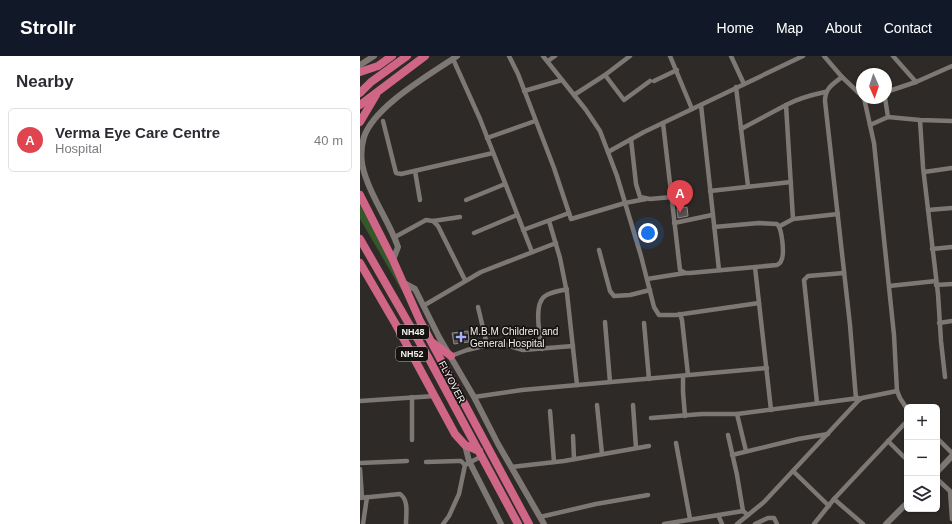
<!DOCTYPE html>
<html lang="en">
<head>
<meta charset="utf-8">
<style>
  body { margin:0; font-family:Arial,sans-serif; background:#f2f2f3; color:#2b2b33 }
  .controls { position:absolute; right:12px; bottom:12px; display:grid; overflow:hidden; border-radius:6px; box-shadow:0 1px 3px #0004 }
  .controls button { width:36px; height:36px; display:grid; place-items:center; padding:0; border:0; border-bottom:1px solid #e1e1e2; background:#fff; color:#2b2b33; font:20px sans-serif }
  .compass { position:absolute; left:496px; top:12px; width:36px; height:36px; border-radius:50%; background:#fff; box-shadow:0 1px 3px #0004; rotate:177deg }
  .you { position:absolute; left:288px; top:177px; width:14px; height:14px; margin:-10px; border:3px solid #fff; border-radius:50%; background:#1a73e8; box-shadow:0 0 0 6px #1a73e833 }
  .badge { display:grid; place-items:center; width:26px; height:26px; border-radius:50%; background:#111827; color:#fff; font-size:13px; font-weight:700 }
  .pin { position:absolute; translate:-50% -33px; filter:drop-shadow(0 1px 2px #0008) }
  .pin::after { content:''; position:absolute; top:21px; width:14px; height:12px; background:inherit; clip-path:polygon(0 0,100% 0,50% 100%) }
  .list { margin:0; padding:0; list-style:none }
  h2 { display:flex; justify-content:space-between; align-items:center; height:52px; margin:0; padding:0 16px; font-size:17px }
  h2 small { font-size:13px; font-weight:400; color:#7c7c81 }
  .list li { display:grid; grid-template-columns:26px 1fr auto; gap:12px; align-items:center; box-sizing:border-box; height:64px; margin:0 8px 8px; padding:0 8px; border:1px solid #e1e1e2; border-radius:6px }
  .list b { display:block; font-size:15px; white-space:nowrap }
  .list p { margin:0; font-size:13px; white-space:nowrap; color:#7c7c81 }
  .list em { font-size:13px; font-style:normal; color:#7c7c81 }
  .icon { flex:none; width:22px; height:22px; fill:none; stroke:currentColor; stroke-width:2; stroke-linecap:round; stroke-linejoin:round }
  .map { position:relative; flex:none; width:592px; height:468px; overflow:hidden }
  header { display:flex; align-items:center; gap:24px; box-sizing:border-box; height:56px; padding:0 20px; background:#111827; color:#fff }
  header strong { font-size:19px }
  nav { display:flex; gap:22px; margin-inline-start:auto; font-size:14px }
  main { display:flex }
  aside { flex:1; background:#fff }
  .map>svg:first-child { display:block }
</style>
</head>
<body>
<header>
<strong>Strollr</strong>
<nav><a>Home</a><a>Map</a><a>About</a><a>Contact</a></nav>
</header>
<main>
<aside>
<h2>Nearby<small></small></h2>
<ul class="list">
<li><span class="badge" style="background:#e0444e">A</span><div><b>Verma Eye Care Centre</b><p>Hospital</p></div><em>40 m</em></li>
</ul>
</aside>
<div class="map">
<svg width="592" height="468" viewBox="0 0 592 468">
  <rect width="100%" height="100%" fill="#2e2a27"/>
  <path fill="#35582b" d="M 0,143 L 59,264 L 0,163 Z"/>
  <g fill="#585251" stroke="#8e8786">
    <path d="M 327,151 L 328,160 L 318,162 L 317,153 Z"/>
    <path d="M 108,275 L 109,286 L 94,288 L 92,277 Z"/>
  </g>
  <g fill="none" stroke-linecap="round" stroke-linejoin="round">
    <g stroke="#7e7875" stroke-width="4.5">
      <path d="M 149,0 L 158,18 L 194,112 L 209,157"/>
      <path d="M 183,0 L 226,54 L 240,75 L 257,120 L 281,200 L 294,251 L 299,259 L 316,259 L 399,247"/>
      <path d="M 310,0 L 332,53"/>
      <path d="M 371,0 L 384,28"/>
      <path d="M 464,0 L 482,21 L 502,40"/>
      <path d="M 533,0 L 556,26"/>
      <path d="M 93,3 L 120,63 L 172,196"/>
      <path d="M 188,5 L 195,0"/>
      <path d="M 245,19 L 270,0"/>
      <path d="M 482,21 C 473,28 465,32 465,45 L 490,269 L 496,343"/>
      <path d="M 294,25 L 317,14"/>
      <path d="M 376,31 L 388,130"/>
      <path d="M 164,35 L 202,24"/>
      <path d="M 526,36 L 556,26 L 592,10"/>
      <path d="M 214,39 L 245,19 L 264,44 L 290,25"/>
      <path d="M 504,42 L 514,87 L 534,279 L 537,335 L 540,342 L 547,353"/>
      <path d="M 525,42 L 528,61"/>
      <path d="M 341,49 L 359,214"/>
      <path d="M 560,64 L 563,111 L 578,238 L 581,285 L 585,321"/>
      <path d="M 23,65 L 36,117 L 41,118 L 133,97"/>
      <path d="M 303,67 L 320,214 L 325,217 L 330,217 L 417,209 C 418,208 421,207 421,205 C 425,199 422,172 417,168 L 399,167 L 354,171"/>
      <path d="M 510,69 L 528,61 L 560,64 L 592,65"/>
      <path d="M 381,73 L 426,49"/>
      <path d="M 127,82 L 175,65"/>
      <path d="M 271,83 L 276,128 L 280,141 L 290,143 L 312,141"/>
      <path d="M 248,96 L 284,76 L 443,0"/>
      <path d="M 55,115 L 60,144"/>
      <path d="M 564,116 L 592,112"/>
      <path d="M 350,135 L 431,126"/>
      <path d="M 106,144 L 145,128"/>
      <path d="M 568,154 L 592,152"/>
      <path d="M 433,163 L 426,49 C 439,42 451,39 465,36"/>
      <path d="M 73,165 L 100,161"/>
      <path d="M 189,165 L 200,202 L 207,237 L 217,329"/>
      <path d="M 314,167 L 352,159"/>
      <path d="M 420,170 L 433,163 L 478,158"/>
      <path d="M 163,174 L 209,157 L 211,163 L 265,147 L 286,143"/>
      <path d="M 114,177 L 157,159"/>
      <path d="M 35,181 L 66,164 L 73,165 L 78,170 L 105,224"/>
      <path d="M 572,193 L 592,191"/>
      <path d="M 239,194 L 250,235 L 254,240 L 270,239 L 290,234"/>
      <path d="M 395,211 L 411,354"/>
      <path d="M 287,223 L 325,217"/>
      <path d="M 576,229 L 592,228"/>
      <path d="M 529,230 L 576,225"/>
      <path d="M 63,250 L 121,216 L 196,187"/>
      <path d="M 118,251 L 127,289"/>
      <path d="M 320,258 L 322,264 L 328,319"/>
      <path d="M 245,266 L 250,326"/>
      <path d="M 284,267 L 289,323"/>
      <path d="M 579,267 L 592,265"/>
      <path d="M 182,293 C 180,280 173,248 185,240 C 191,236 200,235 207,233"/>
      <path d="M 91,300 L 107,294 L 137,287 L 146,289 L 163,294 L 213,290"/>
      <path d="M 323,320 L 323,336 L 325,360"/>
      <path d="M 114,341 L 162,334 L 407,312"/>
      <path d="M 0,345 L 75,340"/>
      <path d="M 457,347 L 444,224 L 448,220 L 484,217"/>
      <path d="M 237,349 L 242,398"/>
      <path d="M 273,349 L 276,392"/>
      <path d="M 190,355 L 194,406"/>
      <path d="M 377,358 L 386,395"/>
      <path d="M 291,362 L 342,358 L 377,358 L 499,342"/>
      <path d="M 368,379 L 377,419 L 383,455 L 388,459"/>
      <path d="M 213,380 L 214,403"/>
      <path d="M 577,382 L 592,397"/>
      <path d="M 52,384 L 52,341"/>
      <path d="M 528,385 L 547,404"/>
      <path d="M 316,387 L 330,463"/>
      <path d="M 372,399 L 438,383 L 468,378"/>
      <path d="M 66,406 L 98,405 L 101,405 L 105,409"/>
      <path d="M 0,407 L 47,405"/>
      <path d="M 151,411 L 204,405 L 289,390"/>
      <path d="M 0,413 L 2,441"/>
      <path d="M 433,415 L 469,450"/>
      <path d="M 577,423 L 590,435 L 592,463"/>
      <path d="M 0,442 L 40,438 C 49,444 46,458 46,468"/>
      <path d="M 474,443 L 503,468"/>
      <path d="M 358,459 L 362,468"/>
      <path d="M 180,461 L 236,448 L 288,439"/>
      <path d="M 3,468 L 7,441"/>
      <path d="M 83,468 L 89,460 L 99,438 L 105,409 L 122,400"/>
      <path d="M 304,468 L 383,455"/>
      <path d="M 377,468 L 404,446 L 498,345 L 502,342 L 537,335"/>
      <path d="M 395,468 L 408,462 L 414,462 L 417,468"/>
      <path d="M 454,468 L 474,443 L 547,365"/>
    </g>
    <g stroke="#7e7875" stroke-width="6">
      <path d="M 0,9 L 14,0"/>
      <path d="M 33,204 L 38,191 C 30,167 14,146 6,122 C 1,109 0,94 4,81 C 14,50 71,18 97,0"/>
      <path d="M 42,226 L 55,233 L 79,281 L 114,341 L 138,388 L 184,468"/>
      <path d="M 105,389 L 109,405 L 141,468"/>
      <path d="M 577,416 L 592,400"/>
      <path d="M 526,468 L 547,447"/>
    </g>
    <g stroke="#d06687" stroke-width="8">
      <path d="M 0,16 L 18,10 L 32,0"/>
      <path d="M 0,37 L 11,26 L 47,0"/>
      <path d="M 0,49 L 65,0"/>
      <path d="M 0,66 L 16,39"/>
      <path d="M 0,139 L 33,204 L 60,265 L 169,468"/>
      <path d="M 0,183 L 68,301 L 158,468"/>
      <path d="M 0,207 L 35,267 L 95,378 L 105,389 L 119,395"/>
      <path d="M 73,287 L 91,300"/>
    </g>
  </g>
  <path fill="#a7b0fc" stroke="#151312" stroke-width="1.5" d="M99 275h4v4h4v4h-4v4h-4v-4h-4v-4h4z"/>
  <g text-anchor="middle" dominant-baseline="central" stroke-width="3.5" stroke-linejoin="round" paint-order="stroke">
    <g fill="#151312" stroke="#b0adab" stroke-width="1">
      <rect x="37" y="269" width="32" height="14" rx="3"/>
      <rect x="36" y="291" width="32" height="14" rx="3"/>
    </g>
    <g font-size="9" font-weight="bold" fill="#f2efed">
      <text x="53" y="276">NH48</text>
      <text x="52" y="298">NH52</text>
    </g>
    <g font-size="10" fill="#f2efed" stroke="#151312" text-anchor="start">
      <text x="110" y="275">M.B.M Children and<tspan x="110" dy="12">General Hospital</tspan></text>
    </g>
    <g font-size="10" fill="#f2efed" stroke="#151312">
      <text transform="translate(92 326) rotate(62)">FLYOVER</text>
    </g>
  </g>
</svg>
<div class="controls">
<button>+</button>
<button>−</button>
<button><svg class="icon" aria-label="layers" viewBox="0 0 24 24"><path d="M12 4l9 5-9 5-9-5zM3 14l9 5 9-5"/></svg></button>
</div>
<svg class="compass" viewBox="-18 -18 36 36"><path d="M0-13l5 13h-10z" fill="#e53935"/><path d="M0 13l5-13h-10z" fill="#7c7c81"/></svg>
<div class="you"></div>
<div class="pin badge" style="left:320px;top:157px;background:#e0444e">A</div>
</div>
</main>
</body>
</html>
